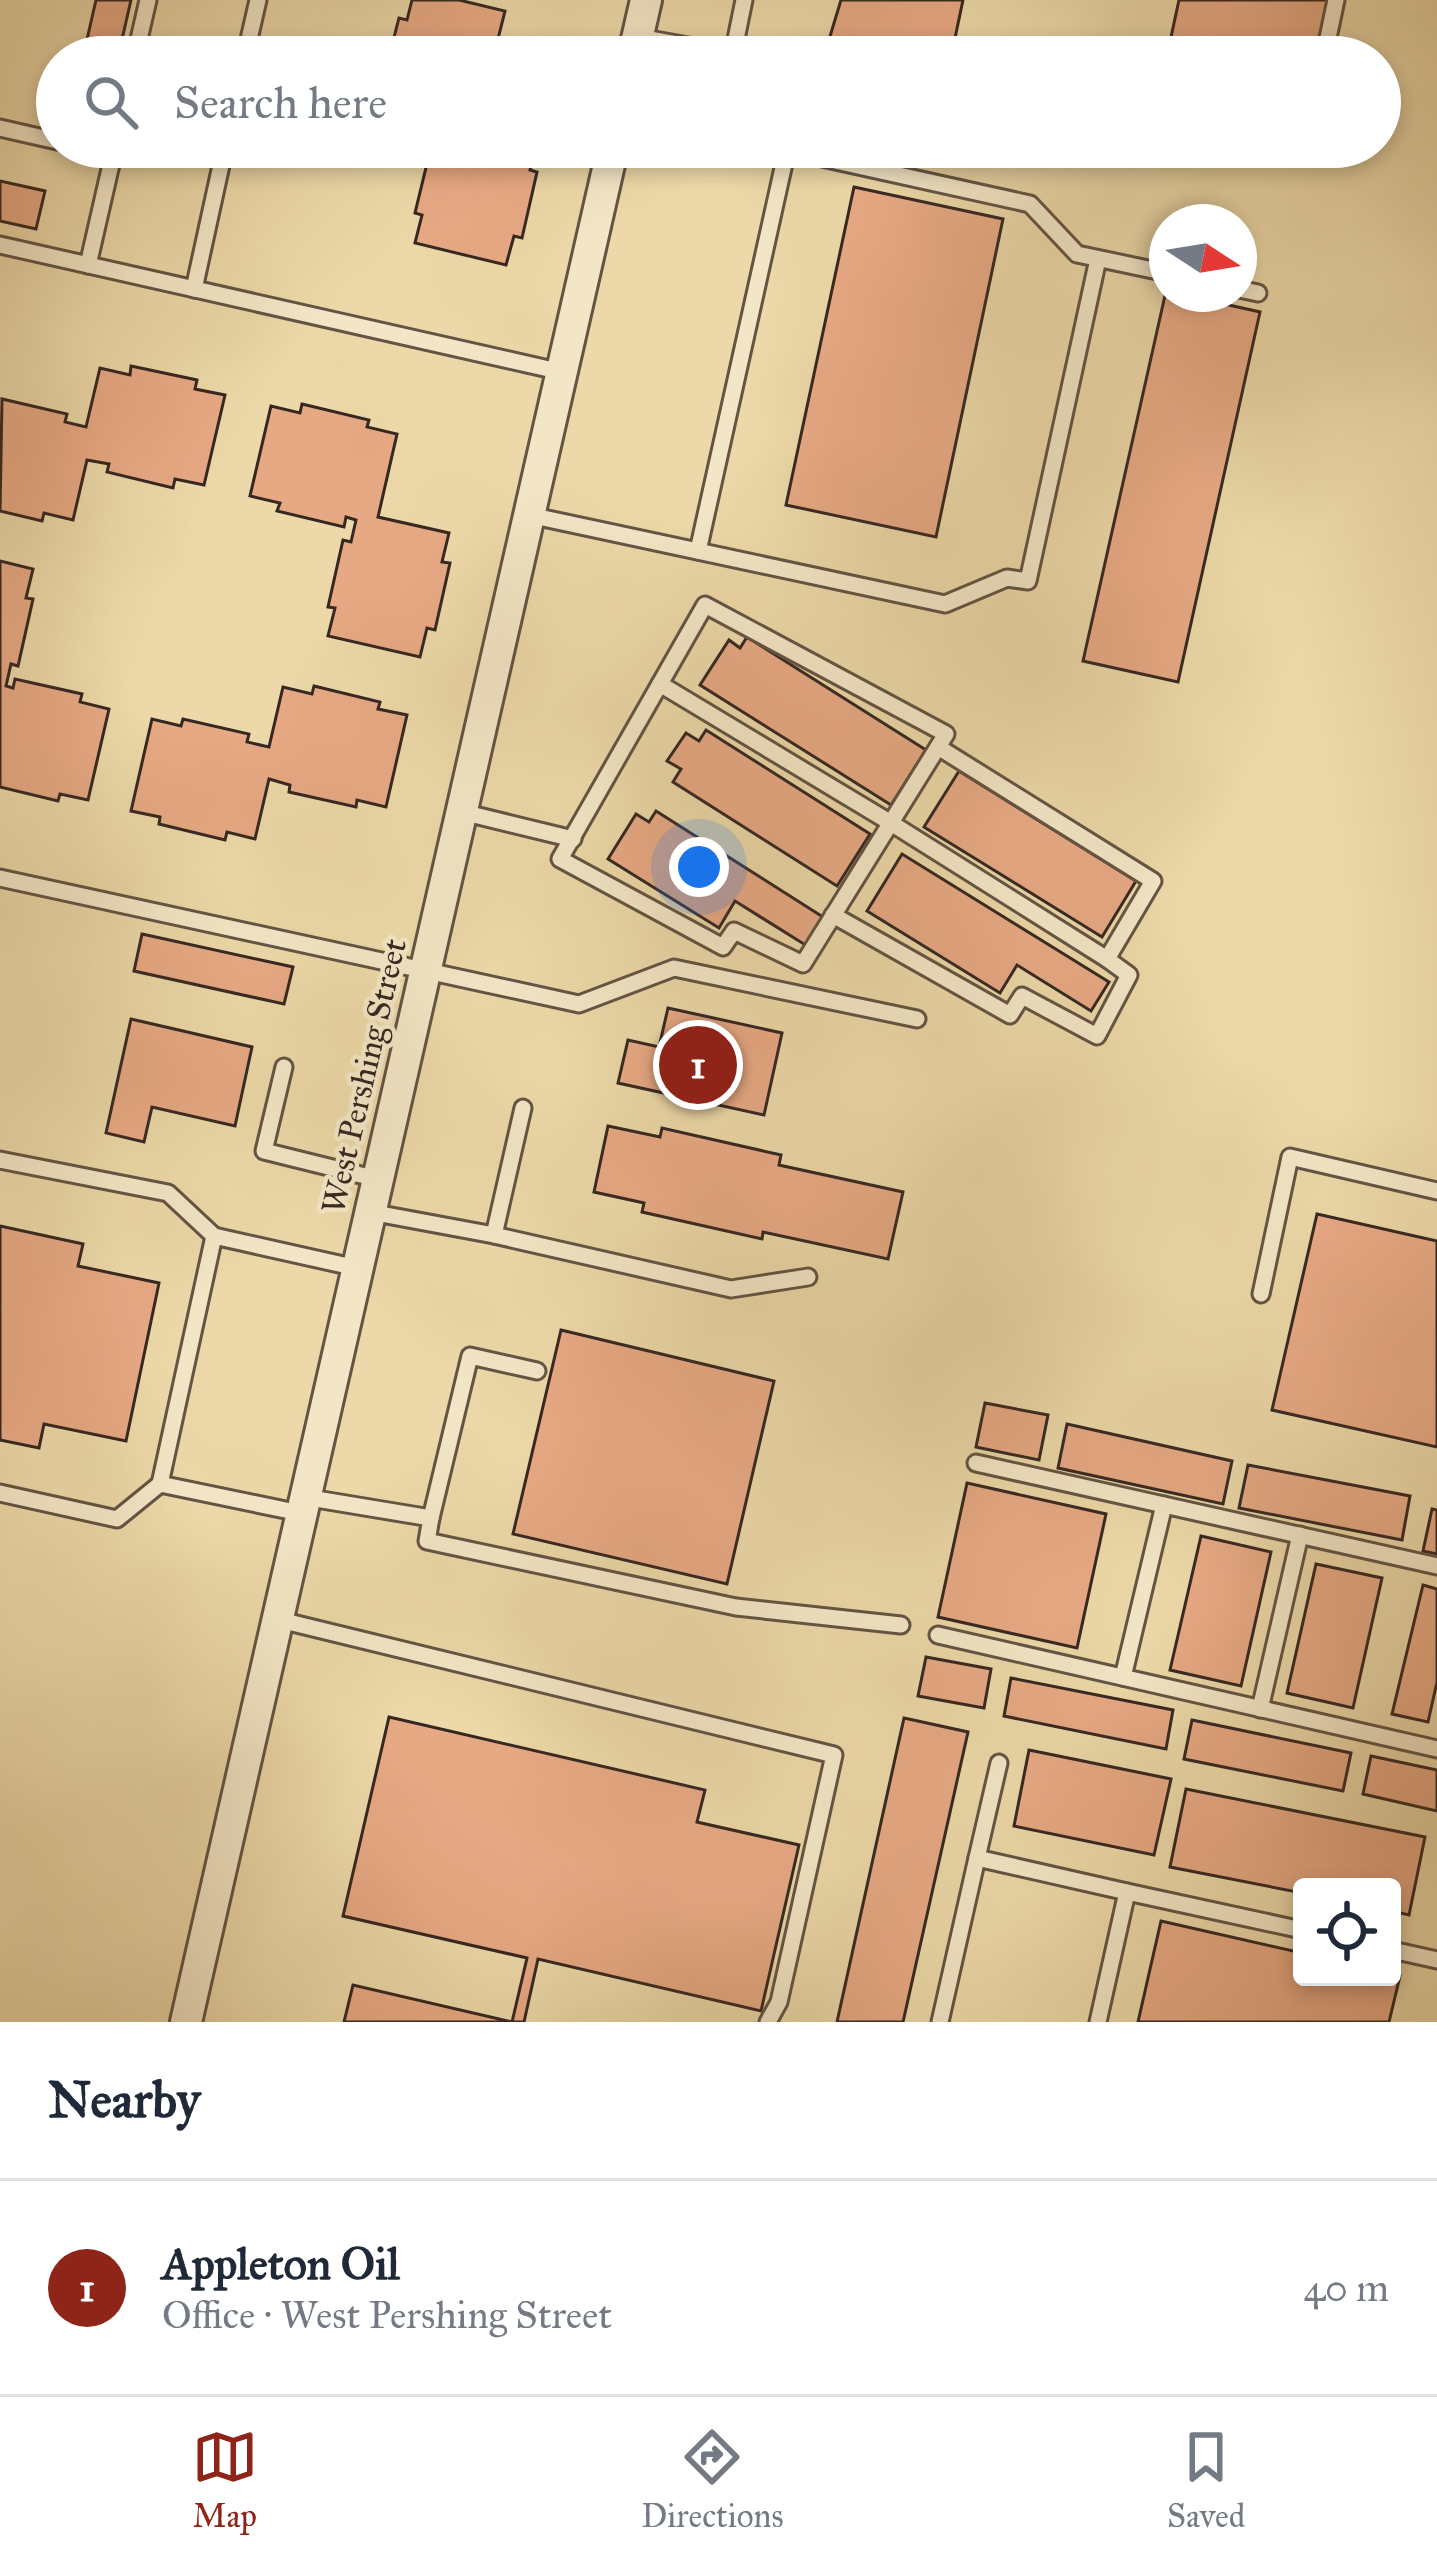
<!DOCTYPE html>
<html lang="en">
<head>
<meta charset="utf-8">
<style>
  body { margin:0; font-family:"IM FELL Great Primer",serif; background:#f6f6f7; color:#1f2937 }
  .controls { position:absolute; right:36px; bottom:36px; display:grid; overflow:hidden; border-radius:12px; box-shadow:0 6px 18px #0003 }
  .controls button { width:108px; height:108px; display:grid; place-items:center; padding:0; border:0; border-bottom:3px solid #e0e1e3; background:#fff; color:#1f2937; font:60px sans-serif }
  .compass { position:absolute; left:1149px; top:204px; width:108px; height:108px; border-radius:50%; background:#fff; box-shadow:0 6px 18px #0003; rotate:102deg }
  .you { position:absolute; left:699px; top:867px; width:42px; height:42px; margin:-30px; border:9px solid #fff; border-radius:50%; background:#1a73e8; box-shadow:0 0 0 18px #1a73e833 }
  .badge { display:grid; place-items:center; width:78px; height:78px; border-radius:50%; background:#8f2418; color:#fff; font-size:39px; font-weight:700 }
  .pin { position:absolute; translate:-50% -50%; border:6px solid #fff; box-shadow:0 3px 12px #0006 }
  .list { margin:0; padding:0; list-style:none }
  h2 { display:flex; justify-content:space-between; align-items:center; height:156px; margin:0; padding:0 48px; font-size:51px }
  h2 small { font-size:39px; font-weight:400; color:#747a83 }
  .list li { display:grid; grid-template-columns:78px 1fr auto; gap:36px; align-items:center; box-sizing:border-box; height:216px; padding:0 48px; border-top:3px solid #e0e1e3 }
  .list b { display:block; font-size:45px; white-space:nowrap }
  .list p { margin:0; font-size:39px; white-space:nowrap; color:#747a83 }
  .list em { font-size:39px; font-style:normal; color:#747a83 }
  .icon { flex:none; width:66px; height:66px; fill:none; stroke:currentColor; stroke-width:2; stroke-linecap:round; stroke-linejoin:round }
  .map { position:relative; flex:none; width:1437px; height:2022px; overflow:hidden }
  .search { position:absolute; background:#fff; box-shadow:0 6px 18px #0003; left:36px; right:36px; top:36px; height:132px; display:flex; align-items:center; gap:30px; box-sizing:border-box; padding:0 42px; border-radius:66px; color:#747a83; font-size:45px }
  .sheet { height:372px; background:#fff }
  nav { display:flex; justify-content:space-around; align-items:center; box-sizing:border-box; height:168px; border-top:3px solid #e0e1e3; background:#fff; font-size:33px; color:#747a83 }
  nav a { display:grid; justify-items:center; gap:6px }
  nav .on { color:#8f2418 }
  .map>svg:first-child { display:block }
</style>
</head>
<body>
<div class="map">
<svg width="1437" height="2022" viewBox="0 0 1437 2022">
  <rect width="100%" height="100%" fill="#ecd8a8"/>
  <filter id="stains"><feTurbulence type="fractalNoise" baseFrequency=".00167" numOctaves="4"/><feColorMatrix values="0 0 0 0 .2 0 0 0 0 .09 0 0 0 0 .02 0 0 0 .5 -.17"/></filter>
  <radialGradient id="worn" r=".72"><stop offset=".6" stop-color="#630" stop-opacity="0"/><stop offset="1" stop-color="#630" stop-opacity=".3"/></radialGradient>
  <g fill="#e7a984" stroke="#352822" stroke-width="3">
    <path d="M 96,0 L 131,0 L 118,57 L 83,57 Z"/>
    <path d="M 412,0 L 459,0 L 505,11 L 498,39 L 506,41 L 502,57 L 389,57 L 399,18 L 407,20 Z"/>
    <path d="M 841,0 L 963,0 L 951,57 L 927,57 L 870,45 L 869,52 L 828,43 Z"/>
    <path d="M 1179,0 L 1334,0 L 1322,57 L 1202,57 L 1168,51 Z"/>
    <path d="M 431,147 L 536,147 L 530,170 L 537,172 L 522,238 L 514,236 L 506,265 L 415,243 L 422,215 L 415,213 Z"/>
    <path d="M 0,181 L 45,191 L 36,229 L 0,221 Z"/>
    <path d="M 854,187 L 1003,219 L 936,537 L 786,505 Z"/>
    <path d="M 1166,291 L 1260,312 L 1178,682 L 1083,661 Z"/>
    <path d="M 131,366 L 197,380 L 195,389 L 225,395 L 204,485 L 175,479 L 173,488 L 107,472 L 109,464 L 87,460 L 73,520 L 44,513 L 42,521 L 0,511 L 2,399 L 67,414 L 65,422 L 86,427 L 100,368 L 130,375 Z"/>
    <path d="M 302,404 L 369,420 L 367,427 L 397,434 L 378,517 L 449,533 L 442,562 L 450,563 L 435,630 L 427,628 L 420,657 L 328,636 L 335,608 L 328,607 L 343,540 L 351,542 L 356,520 L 346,517 L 344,527 L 277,511 L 280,503 L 250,496 L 271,406 L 300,413 Z"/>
    <path d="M 0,561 L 33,569 L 26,598 L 33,599 L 18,666 L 11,664 L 6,686 L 13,688 L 15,679 L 82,694 L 80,702 L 109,709 L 88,800 L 60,794 L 58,801 L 0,787 Z"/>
    <path d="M 747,637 L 926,750 L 891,805 L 700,685 L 729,640 L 740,648 Z"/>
    <path d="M 314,686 L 380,702 L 378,709 L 407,715 L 386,807 L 357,800 L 356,807 L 289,792 L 290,785 L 269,779 L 255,839 L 227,832 L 225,840 L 159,824 L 160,817 L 131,811 L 152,719 L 181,726 L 183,719 L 249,734 L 247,742 L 269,747 L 283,687 L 312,694 Z"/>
    <path d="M 706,730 L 870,834 L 837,886 L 673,782 L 681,769 L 667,761 L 686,733 L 699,741 Z"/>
    <path d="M 959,771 L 1136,881 L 1102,937 L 924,827 Z"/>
    <path d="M 656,811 L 823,917 L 807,946 L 735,901 L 719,928 L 608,859 L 636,814 L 649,822 Z"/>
    <path d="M 902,854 L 1109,982 L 1091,1011 L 1017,965 L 1000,993 L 867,911 Z"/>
    <path d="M 142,934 L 293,967 L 284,1004 L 134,971 Z"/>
    <path d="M 668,1008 L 782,1033 L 764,1115 L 618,1083 L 628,1040 L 659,1047 Z"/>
    <path d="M 131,1019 L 252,1047 L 235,1126 L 152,1107 L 144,1142 L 106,1133 Z"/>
    <path d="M 608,1126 L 660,1137 L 662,1128 L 781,1155 L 779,1165 L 903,1192 L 888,1259 L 763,1232 L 762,1239 L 642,1212 L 644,1203 L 594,1192 Z"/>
    <path d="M 1317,1214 L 1437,1241 L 1437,1447 L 1272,1410 Z"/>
    <path d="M 0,1226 L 83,1244 L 78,1266 L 159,1283 L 126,1441 L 44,1424 L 39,1448 L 0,1440 Z"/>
    <path d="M 561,1330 L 774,1381 L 727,1584 L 513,1534 Z"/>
    <path d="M 985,1403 L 1048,1415 L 1039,1460 L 976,1447 Z"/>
    <path d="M 1067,1424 L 1232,1461 L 1223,1504 L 1058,1468 Z"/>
    <path d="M 1248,1465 L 1410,1496 L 1402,1540 L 1239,1508 Z"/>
    <path d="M 967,1483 L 1106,1514 L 1077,1648 L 938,1617 Z"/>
    <path d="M 1432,1509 L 1437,1510 L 1437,1554 L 1423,1551 Z"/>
    <path d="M 1201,1536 L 1271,1552 L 1241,1686 L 1170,1670 Z"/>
    <path d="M 1316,1564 L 1382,1578 L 1353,1708 L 1287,1693 Z"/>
    <path d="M 1423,1585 L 1437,1589 L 1437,1682 L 1428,1722 L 1392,1714 Z"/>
    <path d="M 926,1657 L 991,1669 L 984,1708 L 918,1696 Z"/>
    <path d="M 1011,1678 L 1173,1710 L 1166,1749 L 1004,1716 Z"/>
    <path d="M 389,1717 L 705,1790 L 697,1822 L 799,1845 L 761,2011 L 538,1959 L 524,2022 L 344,2022 L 353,1985 L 512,2022 L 527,1958 L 343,1916 Z"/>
    <path d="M 904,1718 L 968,1732 L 903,2022 L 837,2022 Z"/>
    <path d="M 1192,1720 L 1351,1753 L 1343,1791 L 1184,1759 Z"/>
    <path d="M 1029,1750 L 1171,1779 L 1154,1855 L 1014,1826 Z"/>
    <path d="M 1371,1756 L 1437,1770 L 1437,1811 L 1363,1794 Z"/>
    <path d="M 1186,1789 L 1425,1837 L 1409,1915 L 1392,1911 L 1392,1887 L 1302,1887 L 1302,1893 L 1170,1867 Z"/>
    <path d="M 1161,1921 L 1302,1953 L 1302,1977 L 1400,1976 L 1389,2022 L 1138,2022 Z"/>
  </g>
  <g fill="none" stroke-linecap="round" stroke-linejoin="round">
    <g stroke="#635444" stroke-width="21">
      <g id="lane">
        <path d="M 638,37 L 733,54 L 744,0"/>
        <path d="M 135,57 L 148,0"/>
        <path d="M 245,57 L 258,0"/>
        <path d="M 1324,57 L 1336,0"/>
        <path d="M 0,128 L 57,141"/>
        <path d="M 81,147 L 113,155"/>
        <path d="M 772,147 L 1030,204 L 1077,254 L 1167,273"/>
        <path d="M 1249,147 L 1304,157 L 1306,147"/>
        <path d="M 0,245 L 562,372"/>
        <path d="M 88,265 L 115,147"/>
        <path d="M 194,289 L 225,147"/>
        <path d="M 1239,289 L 1258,293"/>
        <path d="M 529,515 L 945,604 L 1007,578 L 1028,581 L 1098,259"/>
        <path d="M 698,551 L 787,150"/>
        <path d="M 705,605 L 946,734 L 803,964 L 734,931 L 723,947 L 560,859 Z"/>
        <path d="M 660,684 L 891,823 L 1107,959 L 1153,881 L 938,747"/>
        <path d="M 462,812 L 573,839"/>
        <path d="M 0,878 L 579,1004 L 674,968 L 917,1019"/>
        <path d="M 833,915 L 1010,1015 L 1022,996 L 1097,1036 L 1129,975 L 1107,959"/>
        <path d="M 284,1067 L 264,1151 L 377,1179"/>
        <path d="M 0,1160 L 168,1193 L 214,1236"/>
        <path d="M 370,1212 L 494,1235 L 731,1289 L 808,1277"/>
        <path d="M 494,1235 L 523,1108"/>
        <path d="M 1261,1294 L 1290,1157 L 1437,1191"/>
        <path d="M 976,1463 L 1437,1566"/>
        <path d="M 0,1493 L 117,1519 L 160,1484"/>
        <path d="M 304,1497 L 431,1518 L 427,1541 L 736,1607 L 901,1625"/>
        <path d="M 300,1513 L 160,1484 L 214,1236 L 357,1268"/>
        <path d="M 431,1518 L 470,1356 L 537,1371"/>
        <path d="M 276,1619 L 834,1755 L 779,2002 L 768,2022"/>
        <path d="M 938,1635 L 1437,1749"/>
        <path d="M 1123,1677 L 1164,1505"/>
        <path d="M 1260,1709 L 1300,1535"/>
        <path d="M 977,1858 L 999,1763"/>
        <path d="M 1392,1950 L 1437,1960"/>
        <path d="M 940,2022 L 977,1858 L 1127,1892"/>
        <path d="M 1098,2022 L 1127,1892 L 1302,1930"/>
      </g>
    </g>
    <g stroke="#635444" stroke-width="36">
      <g id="street">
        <path d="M 633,57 L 646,0"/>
        <path d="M 186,2022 L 613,147"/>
      </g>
    </g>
    <use href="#lane" stroke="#f3e6c6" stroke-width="15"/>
    <use href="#street" stroke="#f3e6c6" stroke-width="30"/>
  </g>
  <g text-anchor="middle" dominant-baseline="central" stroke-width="9" stroke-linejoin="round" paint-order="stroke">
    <g font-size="33" fill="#352822" stroke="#f3e6c6">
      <text transform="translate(364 1076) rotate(-77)">West Pershing Street</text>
    </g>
  </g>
  <rect width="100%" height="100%" filter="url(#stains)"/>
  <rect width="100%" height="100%" fill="url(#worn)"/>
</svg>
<div class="controls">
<button><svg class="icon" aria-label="locate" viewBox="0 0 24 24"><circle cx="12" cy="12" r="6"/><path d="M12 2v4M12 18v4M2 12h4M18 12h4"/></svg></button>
</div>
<svg class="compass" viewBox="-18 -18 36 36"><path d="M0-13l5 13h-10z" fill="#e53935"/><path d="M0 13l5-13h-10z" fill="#747a83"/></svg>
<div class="you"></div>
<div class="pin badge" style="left:698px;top:1065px">1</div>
<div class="search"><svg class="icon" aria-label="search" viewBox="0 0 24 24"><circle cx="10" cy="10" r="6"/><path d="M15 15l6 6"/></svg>Search here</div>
</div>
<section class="sheet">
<h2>Nearby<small></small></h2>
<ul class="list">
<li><span class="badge">1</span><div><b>Appleton Oil</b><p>Office · West Pershing Street</p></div><em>40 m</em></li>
</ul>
</section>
<nav>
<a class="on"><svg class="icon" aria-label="map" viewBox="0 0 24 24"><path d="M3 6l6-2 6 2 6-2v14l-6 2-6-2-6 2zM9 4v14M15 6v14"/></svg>Map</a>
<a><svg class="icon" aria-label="directions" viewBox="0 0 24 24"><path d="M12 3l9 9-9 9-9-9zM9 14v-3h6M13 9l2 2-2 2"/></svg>Directions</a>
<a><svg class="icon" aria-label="saved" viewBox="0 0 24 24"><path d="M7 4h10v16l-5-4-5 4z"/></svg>Saved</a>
</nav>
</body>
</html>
